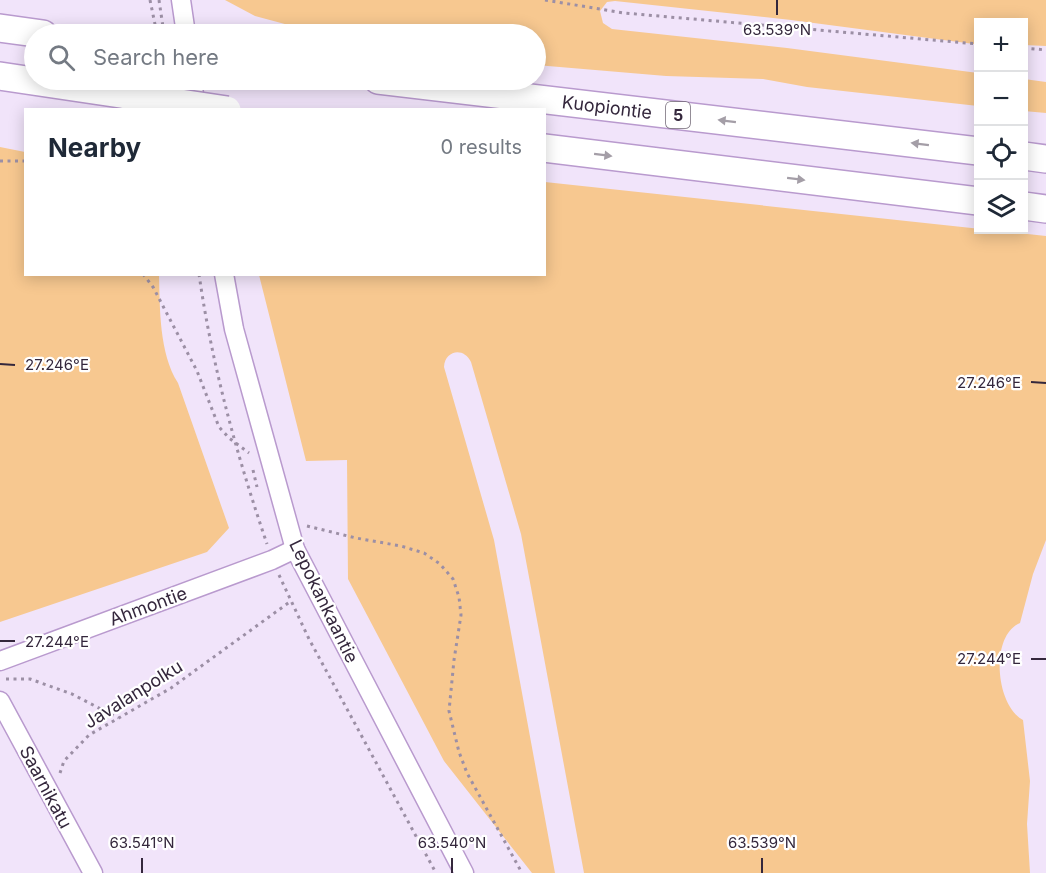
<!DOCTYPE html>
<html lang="en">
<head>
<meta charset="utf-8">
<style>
  body { margin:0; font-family:Inter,sans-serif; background:#f6f6f7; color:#1f2937 }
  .controls { position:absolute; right:18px; top:18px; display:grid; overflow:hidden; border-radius:0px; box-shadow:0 3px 15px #0003 }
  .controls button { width:54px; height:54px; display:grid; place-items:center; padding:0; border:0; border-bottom:2px solid #e0e1e3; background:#fff; color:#1f2937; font:30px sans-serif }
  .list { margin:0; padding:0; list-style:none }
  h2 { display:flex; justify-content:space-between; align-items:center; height:78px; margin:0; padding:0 24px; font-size:26px }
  h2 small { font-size:20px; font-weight:400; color:#747a83 }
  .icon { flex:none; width:33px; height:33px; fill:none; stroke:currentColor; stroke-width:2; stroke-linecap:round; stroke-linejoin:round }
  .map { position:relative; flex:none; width:1046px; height:873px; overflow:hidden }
  .search { position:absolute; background:#fff; box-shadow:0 3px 15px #0003; left:24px; top:24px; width:522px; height:66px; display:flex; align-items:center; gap:15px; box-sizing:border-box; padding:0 21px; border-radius:33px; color:#747a83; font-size:22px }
  .panel { position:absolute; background:#fff; box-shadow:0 3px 15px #0003; left:24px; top:108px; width:522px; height:168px; border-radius:0px }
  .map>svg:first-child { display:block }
</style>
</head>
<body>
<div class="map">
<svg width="1046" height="873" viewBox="0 0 1046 873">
  <rect width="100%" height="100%" fill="#f1e4fa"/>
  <g fill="#f7c890">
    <path d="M 225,0 L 1046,0 L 1046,46 L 1024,45 L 1024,22 L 978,22 L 978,44 L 974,44 L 791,20 L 615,1 L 607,2 L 600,11 L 603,23 L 612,29 L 787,48 L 978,73 L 978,106 L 807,87 L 763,79 L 666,76 L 536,65 L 536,34 L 322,34 L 255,16 Z"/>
    <path d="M 1024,79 L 1046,82 L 1046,113 L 1024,111 Z"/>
    <path d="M 0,147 L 25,152 L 26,274 L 159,275 C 160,309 159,353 178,383 L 229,528 L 207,552 L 0,622 Z"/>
    <path d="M 545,182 L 1046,236 L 1046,540 L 1033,574 L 1020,623 C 990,635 995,705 1023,720 L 1030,781 L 1027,824 L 1030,873 L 584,873 L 521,534 L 471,362 C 464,347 445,350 444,367 L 494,540 L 555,873 L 532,873 L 444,761 L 348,579 L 347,460 L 306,461 L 259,275 L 544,274 Z"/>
  </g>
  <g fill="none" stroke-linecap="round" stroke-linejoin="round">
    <g stroke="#b99ace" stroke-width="21">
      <g id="minor">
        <path d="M 181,0 L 186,34"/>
        <path d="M 192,80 L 196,110"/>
        <path d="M 224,274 L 234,329 L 295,549 L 464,873"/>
        <path d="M 0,661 L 272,560 L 295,549"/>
        <path d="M 0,701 L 93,873"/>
      </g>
    </g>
    <g stroke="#b99ace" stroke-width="30">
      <g id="highway">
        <path d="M 0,28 L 43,34"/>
        <path d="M 0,76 L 127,95"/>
        <path d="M 378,80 L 978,151"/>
        <path d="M 544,148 L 978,201"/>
        <path d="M 1024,156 L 1046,159"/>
        <path d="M 1024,206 L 1046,209"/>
      </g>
    </g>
    <g stroke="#9c8fa5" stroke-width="3" stroke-dasharray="3 4.5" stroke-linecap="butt">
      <path d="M 150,0 L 157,34"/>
      <path d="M 159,0 L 164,34"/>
      <path d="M 545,0 L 624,13 L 978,44"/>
      <path d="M 1024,48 L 1046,50"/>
      <path d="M 0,161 L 26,161"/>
      <path d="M 143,274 L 153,287 L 197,371 L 219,427 L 229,438 L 249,453"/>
      <path d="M 199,274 C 212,366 237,456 267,544"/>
      <path d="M 253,470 L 257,487"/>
      <path d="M 307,526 L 356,538 L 401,546 L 424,553 L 440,564 L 453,579 L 459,597 L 461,615 L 454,660 L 449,711 L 459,752 L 467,773 L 522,873"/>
      <path d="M 279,575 L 309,639 L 436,873"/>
      <path d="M 6,679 L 30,679 L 72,694 L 118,718"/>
      <path d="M 60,773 L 64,761 L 89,735 L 171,688 L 291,601"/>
    </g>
    <use href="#minor" stroke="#fff" stroke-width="18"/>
    <use href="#highway" stroke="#fff" stroke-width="27"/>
    <g stroke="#b99ace" stroke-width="30" stroke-linecap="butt">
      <path id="highway-bridge" d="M 127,95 L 227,110"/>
    </g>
    <use href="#highway-bridge" stroke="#fff" stroke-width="27"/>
  </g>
  <defs><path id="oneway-solid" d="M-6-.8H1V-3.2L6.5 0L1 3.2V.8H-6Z" transform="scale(1.5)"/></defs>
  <g fill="#a49ea7">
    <use href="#oneway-solid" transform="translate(727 121) rotate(-173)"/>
    <use href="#oneway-solid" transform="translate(920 144) rotate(-173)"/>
    <use href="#oneway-solid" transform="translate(603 155) rotate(7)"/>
    <use href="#oneway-solid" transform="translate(796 179) rotate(7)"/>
  </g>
  <path fill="none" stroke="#34273c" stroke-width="2" d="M 777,15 L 777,0M 0,364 L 15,365M 1031,382 L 1046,383M 0,641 L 15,641M 1031,659 L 1046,659M 142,873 L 142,858M 452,873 L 452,858M 762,873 L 762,858"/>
  <g text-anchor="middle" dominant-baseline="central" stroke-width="4.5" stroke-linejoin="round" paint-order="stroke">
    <rect fill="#fff" stroke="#716876" stroke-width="1.5" x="666" y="102" width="24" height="26" rx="4.5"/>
    <g font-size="16" font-weight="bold" fill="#34273c">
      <text x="678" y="115">5</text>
    </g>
    <g font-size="18" fill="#34273c" stroke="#fff">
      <text transform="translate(607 107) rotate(7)">Kuopiontie</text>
      <text transform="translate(324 601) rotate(64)">Lepokankaantie</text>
      <text transform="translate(148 606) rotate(-20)">Ahmontie</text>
      <text transform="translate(133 694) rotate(-32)">Javalanpolku</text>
      <text transform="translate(46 787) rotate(62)">Saarnikatu</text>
    </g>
  </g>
  <g font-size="15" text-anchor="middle" fill="#34273c" stroke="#fff" stroke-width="4.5" stroke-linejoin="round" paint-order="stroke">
    <text x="777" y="35">63.539°N</text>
    <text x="57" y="370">27.246°E</text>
    <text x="989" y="388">27.246°E</text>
    <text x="57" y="647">27.244°E</text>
    <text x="989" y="664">27.244°E</text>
    <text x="142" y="848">63.541°N</text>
    <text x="452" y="848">63.540°N</text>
    <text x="762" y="848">63.539°N</text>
  </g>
</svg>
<div class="controls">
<button>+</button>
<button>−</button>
<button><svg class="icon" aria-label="locate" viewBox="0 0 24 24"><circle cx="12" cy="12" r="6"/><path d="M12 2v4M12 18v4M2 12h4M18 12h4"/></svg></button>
<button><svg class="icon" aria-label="layers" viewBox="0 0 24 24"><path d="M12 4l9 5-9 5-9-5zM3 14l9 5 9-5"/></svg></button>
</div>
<div class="search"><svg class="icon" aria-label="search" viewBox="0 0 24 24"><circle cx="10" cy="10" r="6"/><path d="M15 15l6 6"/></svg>Search here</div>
<section class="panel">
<h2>Nearby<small>0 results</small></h2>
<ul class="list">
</ul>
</section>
</div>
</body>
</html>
